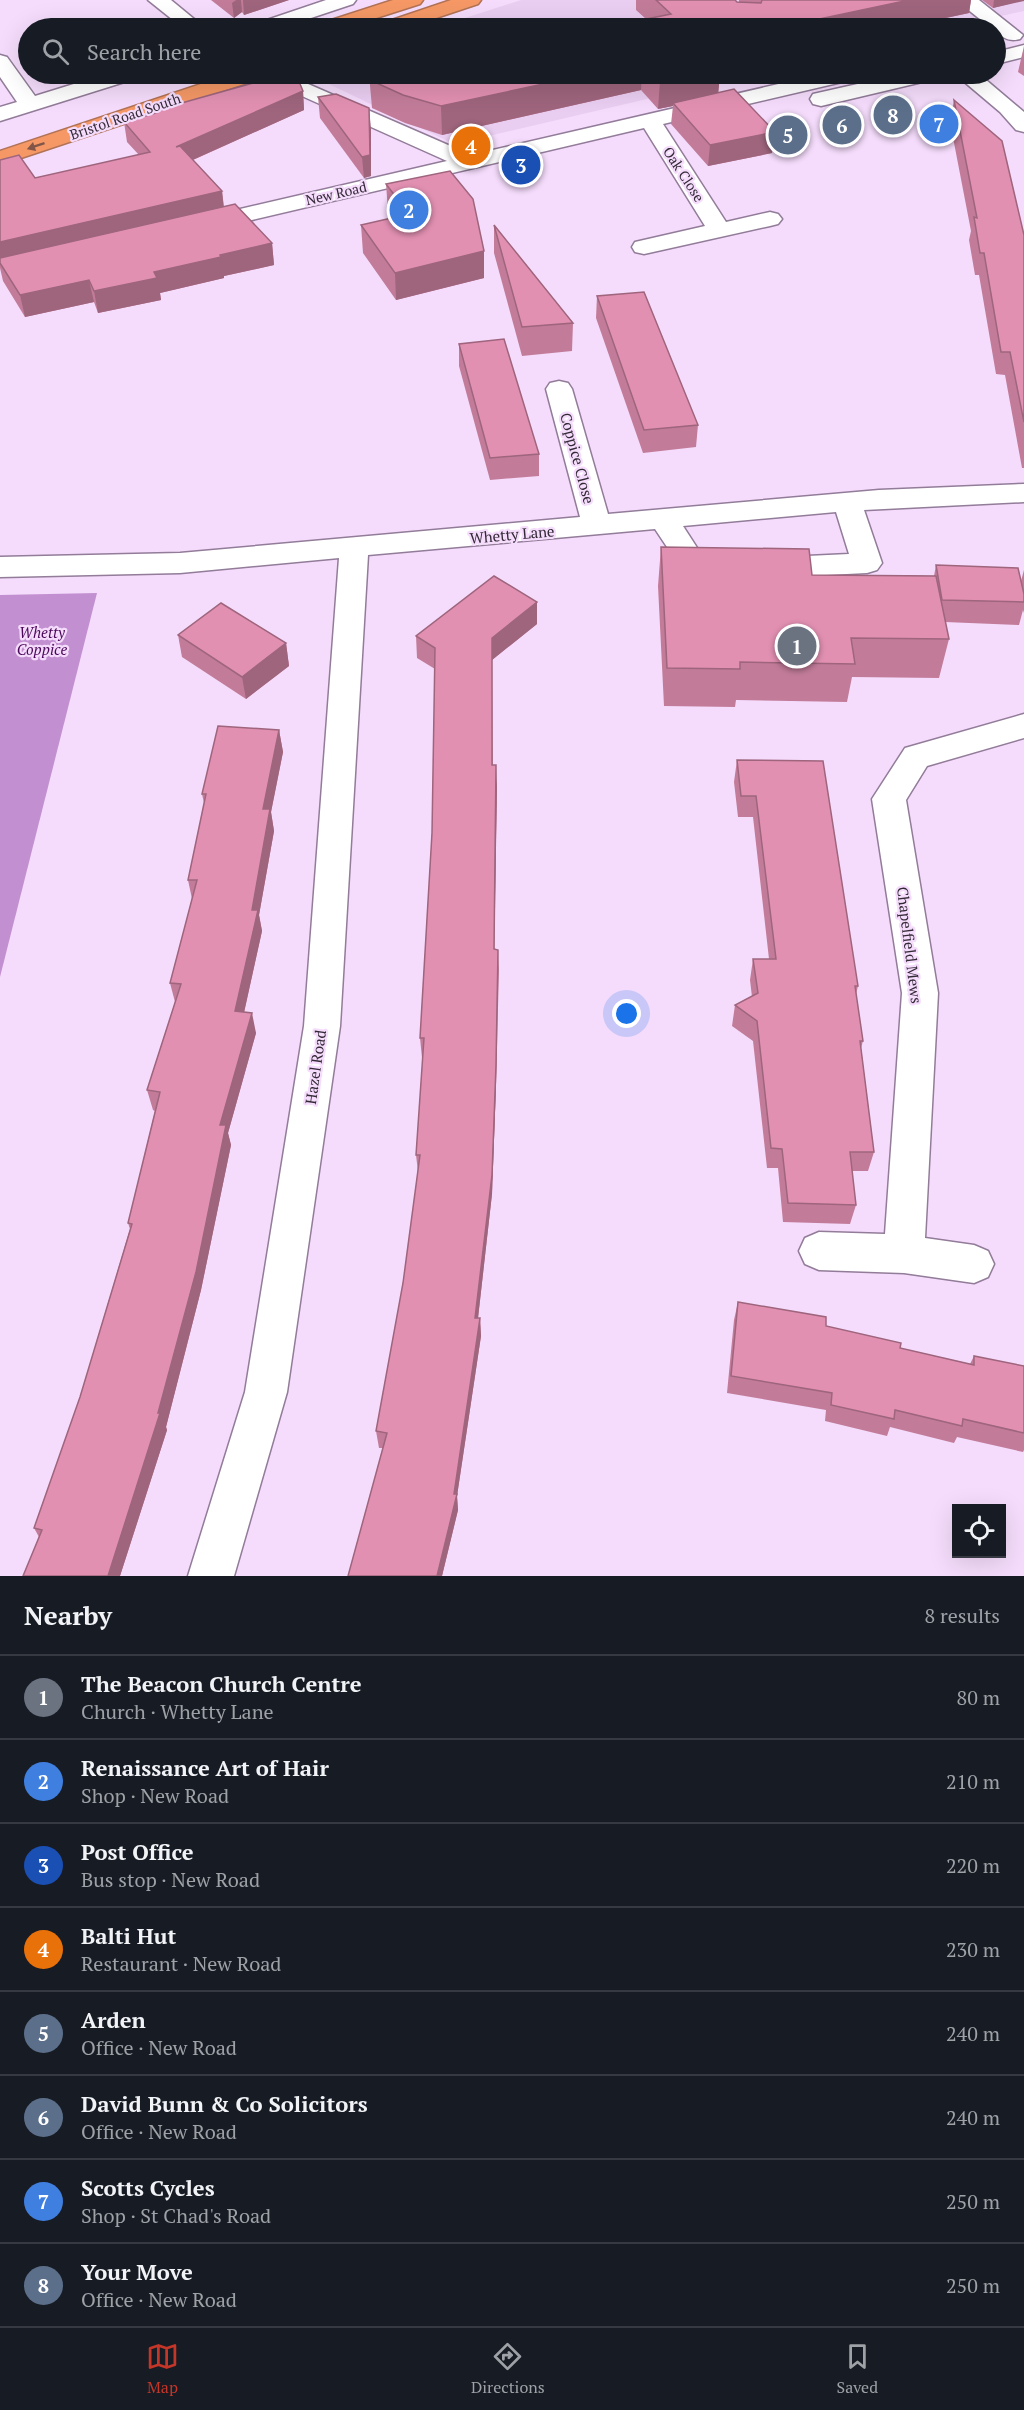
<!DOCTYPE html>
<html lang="en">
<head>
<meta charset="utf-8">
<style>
  body { margin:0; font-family:"PT Serif",serif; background:#20242c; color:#f1f3f6 }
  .controls { position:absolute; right:18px; bottom:18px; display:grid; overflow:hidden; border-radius:0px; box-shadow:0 6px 24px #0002 }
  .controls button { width:54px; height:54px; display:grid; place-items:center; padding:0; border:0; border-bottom:2px solid #363941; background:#171b24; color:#f1f3f6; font:30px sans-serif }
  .you { position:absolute; left:627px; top:1014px; width:21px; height:21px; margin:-15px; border:4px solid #fff; border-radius:50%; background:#1a73e8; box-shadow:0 0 0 9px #1a73e833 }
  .badge { display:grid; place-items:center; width:39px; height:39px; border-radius:50%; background:#c33628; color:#fff; font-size:20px; font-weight:700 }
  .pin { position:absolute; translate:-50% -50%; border:3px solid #fff; box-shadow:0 2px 6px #0006 }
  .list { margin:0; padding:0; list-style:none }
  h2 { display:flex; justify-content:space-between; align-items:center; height:78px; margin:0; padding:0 24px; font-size:26px }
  h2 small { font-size:20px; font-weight:400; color:#9ea1a6 }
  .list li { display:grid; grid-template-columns:39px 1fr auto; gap:18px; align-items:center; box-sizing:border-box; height:84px; padding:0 24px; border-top:2px solid #363941 }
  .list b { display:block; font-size:22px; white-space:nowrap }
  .list p { margin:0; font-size:20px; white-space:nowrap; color:#9ea1a6 }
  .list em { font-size:20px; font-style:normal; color:#9ea1a6 }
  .icon { flex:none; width:33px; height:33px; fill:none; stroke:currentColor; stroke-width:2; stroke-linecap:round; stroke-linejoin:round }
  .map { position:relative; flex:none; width:1024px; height:1576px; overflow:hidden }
  .search { position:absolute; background:#171b24; box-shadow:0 6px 24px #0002; left:18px; right:18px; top:18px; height:66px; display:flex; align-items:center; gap:15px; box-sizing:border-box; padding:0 21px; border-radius:33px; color:#9ea1a6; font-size:22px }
  .sheet { height:750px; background:#171b24 }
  nav { display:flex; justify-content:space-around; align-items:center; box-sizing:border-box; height:84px; border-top:2px solid #363941; background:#171b24; font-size:16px; color:#9ea1a6 }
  nav a { display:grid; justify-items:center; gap:3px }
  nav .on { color:#c33628 }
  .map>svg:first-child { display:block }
</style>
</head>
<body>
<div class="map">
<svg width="1024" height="1576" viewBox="0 0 1024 1576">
  <rect width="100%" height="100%" fill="#f5dcfc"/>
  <g fill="#eacef2">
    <path d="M 521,0 L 1024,0 L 1024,11 L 947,28 L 434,28 Z"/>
    <path d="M 308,74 L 754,74 L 454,144 Z"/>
  </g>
  <path fill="#c290d0" d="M 97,593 L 0,977 L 0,595 Z"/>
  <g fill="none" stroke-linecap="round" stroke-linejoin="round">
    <g stroke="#927c99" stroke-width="3">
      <g id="minor">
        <path d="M 148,0 L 171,0 L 205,28 L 183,28 Z"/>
        <path d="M 326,0 L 356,0 L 353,4 L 281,28 L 252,28 L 255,24 Z"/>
        <path d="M 956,0 L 979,0 L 1023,35 L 1020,39 C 1009,42 1004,38 996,32 L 996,28 L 991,28 Z"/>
        <path d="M 1024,45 L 1024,57 L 996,64 L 996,52 Z"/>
        <path d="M 0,55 L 7,57 L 35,96 L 106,74 L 137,74 L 134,79 L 0,121 L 0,107 L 17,102 L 0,77 Z"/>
        <path d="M 822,74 L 858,74 L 855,79 L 663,124 L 726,222 L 770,212 L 778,214 L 782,219 L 778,224 L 770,226 L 644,254 L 635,252 L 632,247 L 635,242 L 705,226 L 644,128 L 201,232 L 193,230 L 189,225 L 193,220 L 447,161 L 284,88 L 281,83 L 284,78 L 292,77 L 471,155 Z"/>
        <path d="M 902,74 L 938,74 L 935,79 L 821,106 L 813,104 L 810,99 L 813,94 Z"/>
        <path d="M 955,74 L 979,74 L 1024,112 L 1024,132 L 1016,130 L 1000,112 Z"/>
        <path d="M 559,381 L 568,383 L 572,389 L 608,514 L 879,490 L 1024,484 L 1024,502 L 864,510 L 882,563 L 877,570 L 867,573 L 765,578 L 755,575 L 750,568 L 755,561 L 765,558 L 849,554 L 836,512 L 683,526 L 705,560 L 726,563 L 731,570 L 726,577 C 713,581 700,581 687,577 L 655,529 L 368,555 L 340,1026 L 287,1392 L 234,1576 L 188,1576 L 245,1392 L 304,1026 L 339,558 L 180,573 L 0,577 L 0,557 L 180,553 L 580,517 L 546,389 L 550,383 Z"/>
        <path d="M 1024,714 L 1024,738 L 927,766 L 906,800 L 938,993 L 925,1238 L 974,1245 L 988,1251 L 994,1264 L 988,1277 L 974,1283 L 904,1273 L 819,1270 L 805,1264 L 799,1251 L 805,1238 L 819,1232 L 885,1234 L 902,993 L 872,799 L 905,748 Z"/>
      </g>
    </g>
    <g stroke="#b17255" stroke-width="3">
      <g id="highway">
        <path d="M 393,0 L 423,0 L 420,4 L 345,28 L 316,28 L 319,24 Z"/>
        <path d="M 451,0 L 481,0 L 478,4 L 406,28 L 380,27 L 383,23 Z"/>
        <path d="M 231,74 L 262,74 L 259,79 L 0,165 L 0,151 Z"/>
      </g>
    </g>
    <use href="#minor" fill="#fff" fill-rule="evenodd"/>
    <use href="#highway" fill="#f59866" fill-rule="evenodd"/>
  </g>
  <g fill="#c27c99">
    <path d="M 211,0 L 289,0 L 244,15 L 242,12 L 234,18 Z"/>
    <path d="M 636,0 L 735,0 L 737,2 L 739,2 L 739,0 L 971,0 L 969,13 L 899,28 L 602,28 L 646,19 L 636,10 Z"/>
    <path d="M 982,0 L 1024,0 L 993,8 Z"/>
    <path d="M 1024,46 L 1024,76 L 1018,72 Z"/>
    <path d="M 369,74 L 720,74 L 718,93 L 775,132 L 772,153 L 708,166 L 671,124 L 673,106 L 658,109 L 641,90 L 442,135 L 405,123 L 372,108 Z"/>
    <path d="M 303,91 L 304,110 L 193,160 L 222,191 L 224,207 L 272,243 L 274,265 L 224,276 L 224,278 L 160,293 L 161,300 L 98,313 L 94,302 L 25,317 L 3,281 L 0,268 L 0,263 L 35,178 L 139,155 L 127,142 L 124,122 L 154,114 L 153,111 Z"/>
    <path d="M 318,97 L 371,129 L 371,176 L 364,178 L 320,118 Z"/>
    <path d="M 954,100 L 1024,235 L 1024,468 L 1022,468 L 1005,375 L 996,374 L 979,275 L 975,275 L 969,240 L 971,231 L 950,122 Z"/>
    <path d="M 386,184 L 484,251 L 484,278 L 396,300 L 363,253 L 361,225 L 393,218 L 388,211 Z"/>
    <path d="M 494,225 L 573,323 L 572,351 L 522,356 L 494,253 Z"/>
    <path d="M 597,296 L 698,425 L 696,447 L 643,453 L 596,318 Z"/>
    <path d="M 459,344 L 539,454 L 539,476 L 490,480 L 459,366 Z"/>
    <path d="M 661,547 L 812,575 L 934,576 L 936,565 L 1021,581 L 1024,570 L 1024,613 L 1023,610 L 1019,625 L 945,622 L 949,639 L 939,678 L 852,677 L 847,702 L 736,700 L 735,707 L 664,706 L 658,586 Z"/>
    <path d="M 537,624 L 492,660 L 493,765 L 497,787 L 494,949 L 498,950 L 499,970 L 496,1085 L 492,1194 L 478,1318 L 480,1318 L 481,1336 L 457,1496 L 458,1510 L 442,1576 L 348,1576 L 383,1448 L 379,1448 L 376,1431 L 403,1283 L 418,1172 L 416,1155 L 423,1058 L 422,1058 L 420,1038 L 432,833 L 435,669 L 417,658 L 416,636 Z"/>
    <path d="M 178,635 L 286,643 L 289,666 L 246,699 L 182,657 Z"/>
    <path d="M 279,730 L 283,752 L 271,812 L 274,831 L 259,915 L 262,931 L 244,1012 L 256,1033 L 228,1133 L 231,1145 L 201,1290 L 166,1427 L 167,1430 L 120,1576 L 23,1576 L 39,1537 L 34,1528 L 80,1397 L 130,1229 L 128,1223 L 155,1111 L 153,1110 L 147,1090 L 175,1002 L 170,983 L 192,899 L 188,880 L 204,803 L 202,794 Z"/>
    <path d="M 737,760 L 858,986 L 856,994 L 863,1041 L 861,1048 L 874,1152 L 868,1171 L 852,1171 L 856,1205 L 850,1224 L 783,1222 L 778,1168 L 767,1168 L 753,1041 L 732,1026 L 735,1005 L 752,997 L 750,980 L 753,959 L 769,959 L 753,817 L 738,817 L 734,782 Z"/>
    <path d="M 738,1302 L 900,1348 L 970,1364 L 974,1356 L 1024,1366 L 1024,1450 L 1023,1452 L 957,1437 L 954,1443 L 890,1427 L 887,1436 L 825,1421 L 826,1410 L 727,1393 L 734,1320 Z"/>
  </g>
  <g fill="#9e657d">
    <path d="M 236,0 L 241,0 L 242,12 L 234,18 L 232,3 Z"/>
    <path d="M 243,0 L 289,0 L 244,15 Z"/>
    <path d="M 909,0 L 971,0 L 969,13 L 899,28 L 777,28 Z"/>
    <path d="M 994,0 L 1024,0 L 1024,1 L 993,8 Z"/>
    <path d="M 590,74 L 642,74 L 641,90 L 442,135 L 441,106 Z"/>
    <path d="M 695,74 L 720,74 L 718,96 L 673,103 L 673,106 L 658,109 L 660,81 Z"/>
    <path d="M 303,91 L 304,110 L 179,166 L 176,147 Z"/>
    <path d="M 369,108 L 371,129 L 371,176 L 364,178 L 362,157 Z"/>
    <path d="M 775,132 L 772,153 L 708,166 L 710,145 Z"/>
    <path d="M 222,191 L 224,211 L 0,263 L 0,242 Z"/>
    <path d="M 272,243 L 274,265 L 224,276 L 224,278 L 160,293 L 161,300 L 98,313 L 94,291 L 154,272 L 220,255 Z"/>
    <path d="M 484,251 L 484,278 L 396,300 L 395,273 Z"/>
    <path d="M 89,280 L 94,302 L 25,317 L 20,295 Z"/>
    <path d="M 537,602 L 537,624 L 492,660 L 492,638 Z"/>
    <path d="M 286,643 L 289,666 L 246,699 L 242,677 Z"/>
    <path d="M 279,730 L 283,752 L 271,812 L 274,831 L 259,915 L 262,931 L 240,1031 L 235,1011 L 252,910 L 263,809 Z"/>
    <path d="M 496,765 L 497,787 L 494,970 L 494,949 Z"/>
    <path d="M 498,950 L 496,1085 L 492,1194 L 476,1336 L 475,1318 Z"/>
    <path d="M 252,1013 L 256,1033 L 228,1133 L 231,1145 L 201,1290 L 166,1427 L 167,1430 L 120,1576 L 108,1576 L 158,1413 L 220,1125 Z"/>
    <path d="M 480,1318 L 481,1336 L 457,1496 L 458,1510 L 442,1576 L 437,1576 L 454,1494 Z"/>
  </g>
  <g fill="#e290b2" stroke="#9e657d" stroke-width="1.5">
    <path d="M 656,0 L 735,0 L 737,2 L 761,3 L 762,0 L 909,0 L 777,28 L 602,28 L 671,14 Z"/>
    <path d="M 285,74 L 298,79 L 303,91 L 176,147 L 180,146 L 222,191 L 0,242 L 0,160 L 19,155 L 35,178 L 150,152 L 124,122 L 156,113 L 153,111 Z"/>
    <path d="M 393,74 L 590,74 L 441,106 L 403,95 L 370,80 L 395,75 Z"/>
    <path d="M 653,74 L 695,74 L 660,81 Z"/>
    <path d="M 734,89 L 775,132 L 710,145 L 673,103 Z"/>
    <path d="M 336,94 L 369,108 L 370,155 L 362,157 L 318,97 Z"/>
    <path d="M 954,100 L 1002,141 L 1024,235 L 1024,422 L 1010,352 L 1001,352 L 984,253 L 980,253 L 974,217 L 977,218 Z"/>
    <path d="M 450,171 L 473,199 L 484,251 L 395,273 L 361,225 L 409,214 L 386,184 Z"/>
    <path d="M 235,204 L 272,243 L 220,255 L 221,257 L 154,272 L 157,278 L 94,291 L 89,280 L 20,295 L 0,263 L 0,258 Z"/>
    <path d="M 494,225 L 573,323 L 522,327 Z"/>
    <path d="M 644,292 L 698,425 L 644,430 L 597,296 Z"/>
    <path d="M 504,339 L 539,454 L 490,458 L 459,344 Z"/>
    <path d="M 661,547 L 809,549 L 812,575 L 936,576 L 949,639 L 851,638 L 855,664 L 740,662 L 740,669 L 667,668 Z"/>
    <path d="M 936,565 L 1018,568 L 1024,594 L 1024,602 L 942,600 Z"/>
    <path d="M 494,576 L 537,602 L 492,638 L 492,765 L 496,765 L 494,949 L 498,950 L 496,1065 L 492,1175 L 475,1318 L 480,1318 L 454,1494 L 457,1494 L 437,1576 L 348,1576 L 387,1433 L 376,1431 L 403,1283 L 420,1155 L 416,1155 L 424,1038 L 420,1038 L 432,833 L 435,648 L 416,636 Z"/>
    <path d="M 221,603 L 286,643 L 242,677 L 178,635 Z"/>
    <path d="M 218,726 L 279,730 L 263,809 L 270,809 L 252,910 L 258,910 L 235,1011 L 252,1013 L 220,1125 L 226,1125 L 196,1272 L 158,1413 L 160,1413 L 108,1576 L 23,1576 L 42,1530 L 34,1528 L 80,1397 L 132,1224 L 128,1223 L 160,1092 L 147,1090 L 181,984 L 170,983 L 197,880 L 188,880 L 206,794 L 202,794 Z"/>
    <path d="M 737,760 L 823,761 L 858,986 L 855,986 L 863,1041 L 860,1041 L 874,1152 L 850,1152 L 856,1205 L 788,1203 L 782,1149 L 771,1148 L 757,1021 L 735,1005 L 758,993 L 753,959 L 776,959 L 756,796 L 741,796 Z"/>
    <path d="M 738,1302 L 826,1317 L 826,1326 L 901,1343 L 900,1348 L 974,1365 L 974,1356 L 1024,1366 L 1024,1433 L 963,1419 L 962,1426 L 895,1410 L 894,1419 L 831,1405 L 832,1393 L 731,1376 Z"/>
  </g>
  <defs><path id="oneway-solid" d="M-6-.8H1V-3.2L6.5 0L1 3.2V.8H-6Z" transform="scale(1.5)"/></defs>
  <use fill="#815649" href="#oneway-solid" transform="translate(36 146) rotate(161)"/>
  <g text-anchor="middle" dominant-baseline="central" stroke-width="4.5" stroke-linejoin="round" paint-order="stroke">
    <g font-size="14" fill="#332a36" stroke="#f5dcfc">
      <text transform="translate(125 116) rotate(-19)">Bristol Road South</text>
      <text transform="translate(684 174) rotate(57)">Oak Close</text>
      <text transform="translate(336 193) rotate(-13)">New Road</text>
    </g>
    <g font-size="15" fill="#332a36" stroke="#f5dcfc">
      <text transform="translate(578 458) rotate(75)">Coppice Close</text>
      <text transform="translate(512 534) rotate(-5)">Whetty Lane</text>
      <text transform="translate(910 945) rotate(83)">Chapelfield Mews</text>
      <text transform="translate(315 1067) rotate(-82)">Hazel Road</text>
    </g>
    <g font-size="15" font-style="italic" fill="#4b095a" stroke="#f5dcfc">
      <text x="42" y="632">Whetty<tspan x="42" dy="17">Coppice</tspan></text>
    </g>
  </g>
</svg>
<div class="controls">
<button><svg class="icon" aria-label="locate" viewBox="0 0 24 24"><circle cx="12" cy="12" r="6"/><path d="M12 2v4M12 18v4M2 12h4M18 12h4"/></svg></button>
</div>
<div class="you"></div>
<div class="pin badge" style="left:797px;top:646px;background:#6b7280">1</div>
<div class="pin badge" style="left:409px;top:210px;background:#3f7fe0">2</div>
<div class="pin badge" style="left:521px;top:165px;background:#1a4fb4">3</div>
<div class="pin badge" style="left:471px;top:146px;background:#e8710a">4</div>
<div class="pin badge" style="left:788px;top:135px;background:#5c6f8a">5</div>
<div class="pin badge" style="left:842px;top:125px;background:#5c6f8a">6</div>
<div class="pin badge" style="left:939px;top:124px;background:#3f7fe0">7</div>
<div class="pin badge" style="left:893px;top:115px;background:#5c6f8a">8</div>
<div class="search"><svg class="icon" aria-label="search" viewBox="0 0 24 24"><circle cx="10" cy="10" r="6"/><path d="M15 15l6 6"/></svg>Search here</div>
</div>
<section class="sheet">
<h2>Nearby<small>8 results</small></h2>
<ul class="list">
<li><span class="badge" style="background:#6b7280">1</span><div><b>The Beacon Church Centre</b><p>Church · Whetty Lane</p></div><em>80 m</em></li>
<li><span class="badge" style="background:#3f7fe0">2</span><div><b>Renaissance Art of Hair</b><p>Shop · New Road</p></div><em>210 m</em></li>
<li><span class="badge" style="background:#1a4fb4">3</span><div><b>Post Office</b><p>Bus stop · New Road</p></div><em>220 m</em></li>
<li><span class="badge" style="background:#e8710a">4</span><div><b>Balti Hut</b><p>Restaurant · New Road</p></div><em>230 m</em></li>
<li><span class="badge" style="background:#5c6f8a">5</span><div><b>Arden</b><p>Office · New Road</p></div><em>240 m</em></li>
<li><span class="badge" style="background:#5c6f8a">6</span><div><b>David Bunn &amp; Co Solicitors</b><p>Office · New Road</p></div><em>240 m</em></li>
<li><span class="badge" style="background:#3f7fe0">7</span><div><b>Scotts Cycles</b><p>Shop · St Chad's Road</p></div><em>250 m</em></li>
<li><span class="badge" style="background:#5c6f8a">8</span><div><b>Your Move</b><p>Office · New Road</p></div><em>250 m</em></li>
</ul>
</section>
<nav>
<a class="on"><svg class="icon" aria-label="map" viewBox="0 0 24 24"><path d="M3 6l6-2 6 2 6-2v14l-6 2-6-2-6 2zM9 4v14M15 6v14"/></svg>Map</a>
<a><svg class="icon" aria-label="directions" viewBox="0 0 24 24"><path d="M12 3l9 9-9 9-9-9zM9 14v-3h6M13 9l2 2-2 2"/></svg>Directions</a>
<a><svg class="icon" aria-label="saved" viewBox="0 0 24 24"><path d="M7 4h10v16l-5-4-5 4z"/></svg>Saved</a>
</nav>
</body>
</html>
